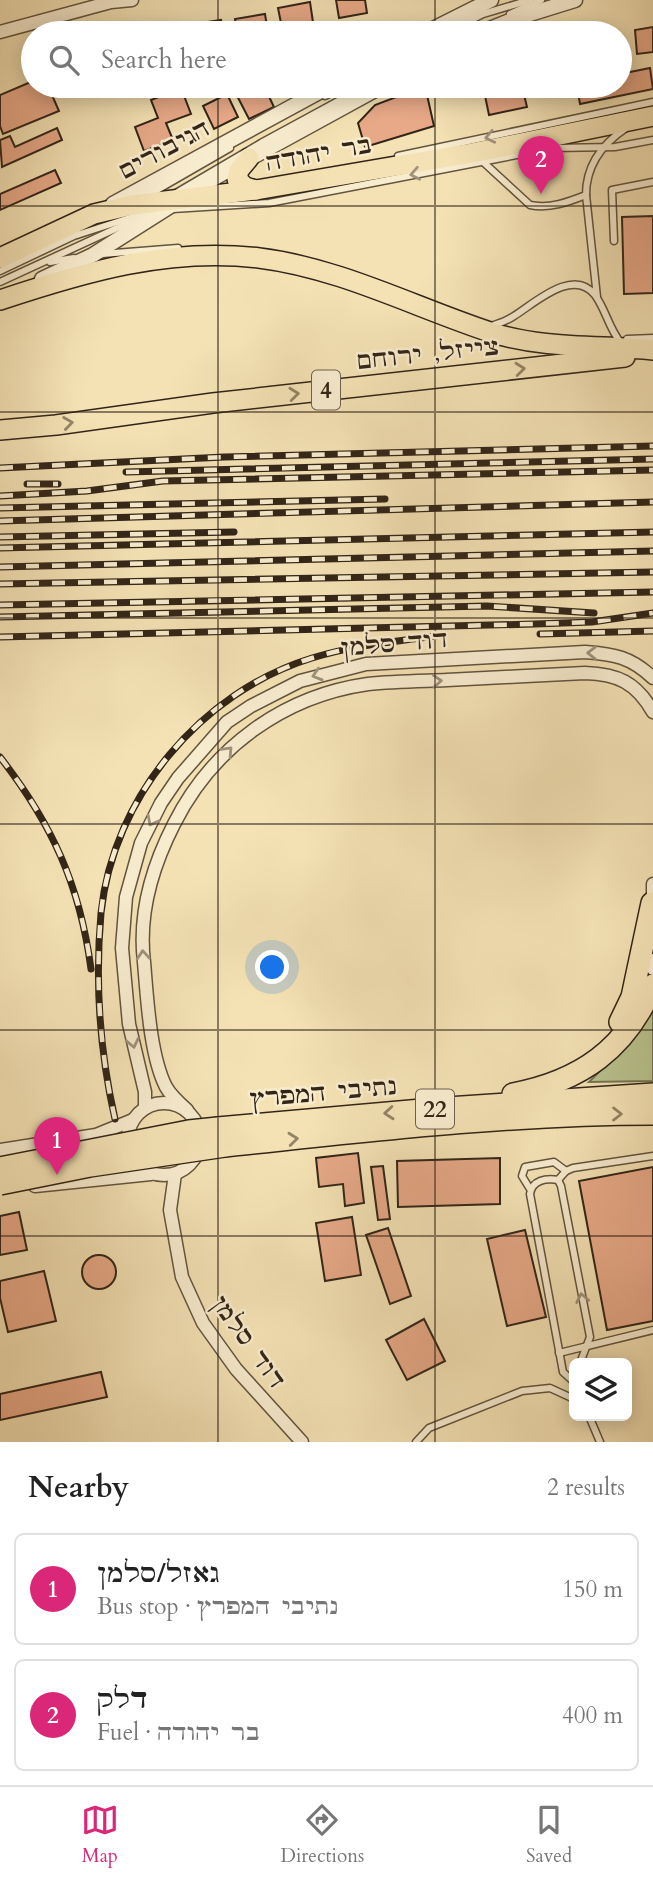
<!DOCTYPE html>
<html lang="en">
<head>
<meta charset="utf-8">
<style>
  body { margin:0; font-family:Cardo,"Frank Ruhl Libre",serif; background:#f2f2f2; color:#222 }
  .controls { position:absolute; right:21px; bottom:21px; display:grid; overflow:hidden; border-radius:10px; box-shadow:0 4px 18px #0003 }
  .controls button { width:63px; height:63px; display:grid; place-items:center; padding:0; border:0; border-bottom:2px solid #e0e0e0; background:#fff; color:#222; font:35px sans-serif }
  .you { position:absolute; left:273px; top:968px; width:24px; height:24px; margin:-18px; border:5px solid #fff; border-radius:50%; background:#1a73e8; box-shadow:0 0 0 10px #1a73e833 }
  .badge { display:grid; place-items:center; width:46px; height:46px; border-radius:50%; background:#db2777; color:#fff; font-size:23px; font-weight:700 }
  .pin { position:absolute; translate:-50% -58px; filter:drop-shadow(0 2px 4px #0008) }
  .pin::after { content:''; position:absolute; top:37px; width:24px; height:21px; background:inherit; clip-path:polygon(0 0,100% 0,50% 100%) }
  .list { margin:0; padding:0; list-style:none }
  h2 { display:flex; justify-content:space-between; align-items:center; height:91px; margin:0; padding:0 28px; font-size:30px }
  h2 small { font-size:23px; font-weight:400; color:#767676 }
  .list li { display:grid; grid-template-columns:46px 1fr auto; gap:21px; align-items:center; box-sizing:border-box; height:112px; margin:0 14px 14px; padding:0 14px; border:2px solid #e0e0e0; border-radius:10px }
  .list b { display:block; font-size:26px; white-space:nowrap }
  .list p { margin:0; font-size:23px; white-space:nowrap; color:#767676 }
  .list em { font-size:23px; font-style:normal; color:#767676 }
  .icon { flex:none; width:38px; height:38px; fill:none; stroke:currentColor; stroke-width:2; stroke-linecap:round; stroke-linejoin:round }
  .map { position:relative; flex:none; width:653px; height:1442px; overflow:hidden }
  .search { position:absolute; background:#fff; box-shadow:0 4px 18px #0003; left:21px; right:21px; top:21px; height:77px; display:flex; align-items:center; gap:18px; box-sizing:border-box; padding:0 24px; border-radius:38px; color:#767676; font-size:26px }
  .sheet { height:343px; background:#fff }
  nav { display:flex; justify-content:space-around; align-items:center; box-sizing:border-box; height:98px; border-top:2px solid #e0e0e0; background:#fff; font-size:19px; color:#767676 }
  nav a { display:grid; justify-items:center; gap:4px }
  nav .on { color:#db2777 }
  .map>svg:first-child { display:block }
</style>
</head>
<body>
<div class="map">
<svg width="653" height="1442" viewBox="0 0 653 1442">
  <rect width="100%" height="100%" fill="#f4e2b5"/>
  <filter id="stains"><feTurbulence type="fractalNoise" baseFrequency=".00286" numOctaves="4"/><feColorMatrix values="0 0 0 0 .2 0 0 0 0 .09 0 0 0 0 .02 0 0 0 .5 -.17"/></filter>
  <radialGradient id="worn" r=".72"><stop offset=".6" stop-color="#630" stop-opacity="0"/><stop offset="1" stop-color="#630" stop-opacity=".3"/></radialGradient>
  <path fill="#b9c48f" stroke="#767453" stroke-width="2" d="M 653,1002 L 653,1081 L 589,1082 C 615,1058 635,1032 653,1002 Z"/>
  <g fill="#e7a988" stroke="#322517" stroke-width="2">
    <path d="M 336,0 L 365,0 L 367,13 L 339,18 Z"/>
    <path d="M 310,2 L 314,29 L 283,33 L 278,8 Z"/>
    <path d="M 265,14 L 268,33 L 237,33 L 235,19 Z"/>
    <path d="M 221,20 L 223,33 L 196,33 L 194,24 Z"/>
    <path d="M 653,27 L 653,52 L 637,54 L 635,30 Z"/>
    <path d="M 650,68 L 653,89 L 580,104 L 577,86 L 620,86 L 620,74 Z"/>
    <path d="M 33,81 L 33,86 L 48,86 L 59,111 L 3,134 L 0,126 L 0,95 Z"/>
    <path d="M 232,86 L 264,86 L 274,107 L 249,119 Z"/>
    <path d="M 425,86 L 434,126 L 365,147 L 358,123 L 375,105 Z"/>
    <path d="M 483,86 L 522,86 L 527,107 L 489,115 Z"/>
    <path d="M 181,88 L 191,114 L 166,123 L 173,140 L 144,151 L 135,127 L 158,118 L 151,100 Z"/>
    <path d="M 227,94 L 238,117 L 214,129 L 203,106 Z"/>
    <path d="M 57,128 L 62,140 L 2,167 L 0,140 L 10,136 L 15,147 Z"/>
    <path d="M 55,170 L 61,183 L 0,210 L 0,194 Z"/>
    <path d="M 653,216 L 653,293 L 624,294 L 622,217 Z"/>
    <path d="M 358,1153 L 364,1203 L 345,1206 L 343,1184 L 319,1187 L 316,1158 Z"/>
    <path d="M 500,1158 L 500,1204 L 398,1207 L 397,1161 Z"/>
    <path d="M 383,1166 L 390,1219 L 378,1220 L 371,1167 Z"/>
    <path d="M 653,1167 L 653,1321 L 607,1330 L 579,1181 Z"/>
    <path d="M 19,1212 L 27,1250 L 0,1255 L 0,1216 Z"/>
    <path d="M 352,1217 L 361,1275 L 325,1281 L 316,1223 Z"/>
    <path d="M 388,1228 L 411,1296 L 390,1304 L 366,1235 Z"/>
    <path d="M 525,1230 L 546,1317 L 507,1326 L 487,1239 Z"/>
    <circle cx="99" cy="1272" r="17"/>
    <path d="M 44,1271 L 56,1321 L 8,1332 L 0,1298 L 0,1281 Z"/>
    <path d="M 424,1319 L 445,1361 L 407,1380 L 386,1340 Z"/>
    <path d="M 101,1372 L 107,1397 L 0,1420 L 0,1394 Z"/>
  </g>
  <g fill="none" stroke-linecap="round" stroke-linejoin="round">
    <g stroke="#62543e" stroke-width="9">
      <g id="service">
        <path d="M 510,14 L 541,0"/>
        <path d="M 445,33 L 483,14 L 530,0"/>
        <path d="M 467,33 L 481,26"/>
        <path d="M 325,96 L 345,86"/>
        <path d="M 398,156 L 653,102"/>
        <path d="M 481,160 L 530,205 C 550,209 568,202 586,195 C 586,166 602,144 626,128"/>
        <path d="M 176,193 L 261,143 L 366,86"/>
        <path d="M 586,195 L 597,297"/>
        <path d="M 145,197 L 230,148"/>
        <path d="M 173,209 L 269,203 L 553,148 L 615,147 L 653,140"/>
        <path d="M 77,235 L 148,212"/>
        <path d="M 614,241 L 612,190 L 653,182"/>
        <path d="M 102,254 L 178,248"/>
        <path d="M 50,262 L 74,258"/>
        <path d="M 0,271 L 78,234"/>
        <path d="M 0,282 L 141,217"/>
        <path d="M 494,325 C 501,323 508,320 514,316 C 535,303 573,267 595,295 C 606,310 609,329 621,343"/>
        <path d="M 627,339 L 653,338"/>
        <path d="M 558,1180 L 566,1171 L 573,1168 L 653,1156"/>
        <path d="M 530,1189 L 522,1176 L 525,1167 L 554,1162 L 566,1171"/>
        <path d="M 559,1353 L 653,1330"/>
        <path d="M 574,1382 L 563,1372 L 530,1194 C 532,1180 546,1178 558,1180 L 561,1186 L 590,1337 L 580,1363"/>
        <path d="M 589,1416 L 600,1442"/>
        <path d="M 416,1442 L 429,1428 L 522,1391 L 550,1388 L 574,1399"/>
      </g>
    </g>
    <g stroke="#62543e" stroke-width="15">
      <g id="minor">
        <path d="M 0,32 L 111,2 L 132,0"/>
        <path d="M 653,908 L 653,884"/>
        <path d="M 653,960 L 653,969"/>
        <circle cx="164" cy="1139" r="36"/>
        <path d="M 145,1108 L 145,1092 L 129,1024 L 122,948 L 126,897 L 141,843 L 161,803 L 178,778 L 227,722 L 251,706 L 300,681 L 366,664 L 585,652 C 614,654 631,657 653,678"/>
        <path d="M 187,1110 C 179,1103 171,1096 166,1087 C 150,1056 147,997 144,962 C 138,913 152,867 174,824 C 212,748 283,696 368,684 C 394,681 421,681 447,680 C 493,678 539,675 585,673 C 617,674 636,682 653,712"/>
        <path d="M 0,1150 L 96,1135 L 133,1120"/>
        <path d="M 175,1174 L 170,1210 L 182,1277 L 203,1323 L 236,1369 L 302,1442"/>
        <path d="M 35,1186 L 151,1174"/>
      </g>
    </g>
    <g stroke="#62543e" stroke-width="17">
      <g id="tertiary">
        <path d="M 425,33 L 491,0"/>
        <path d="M 480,33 L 517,18 L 575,0"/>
        <path d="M 113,204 L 330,86"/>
        <path d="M 42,279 L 93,255 L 216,177 L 382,86"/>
      </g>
    </g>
    <g stroke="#322517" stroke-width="22">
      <g id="trunk">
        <path d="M 249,158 L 239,170 L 237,179 L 245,187 L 256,190"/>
        <path d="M 0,258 L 94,214 L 132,205 L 256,190 L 472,153 L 653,116"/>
        <path d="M 0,300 C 84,272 169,247 259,258 C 340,268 414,307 490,332 C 542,349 599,345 653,350"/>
        <path d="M 0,430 L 56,425 L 213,403 L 625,357"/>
      </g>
    </g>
    <g stroke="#322517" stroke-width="24">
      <g id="motorway">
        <path d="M 620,1022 L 632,997 L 652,903"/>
        <path d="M 513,1094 C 581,1081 626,1049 653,985"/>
        <path d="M 218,1128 L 433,1109 L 653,1094"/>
        <path d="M 225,1146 C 367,1131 510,1114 653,1114"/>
      </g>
    </g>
    <use href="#service" stroke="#f8eccf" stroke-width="6"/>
    <use href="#minor" stroke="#f8eccf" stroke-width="12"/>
    <use href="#tertiary" stroke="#f8eccf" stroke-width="14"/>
    <use href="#trunk" stroke="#f4e2b5" stroke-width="19"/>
    <use href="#motorway" stroke="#f4e2b5" stroke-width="21"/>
    <g stroke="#322517" stroke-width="7">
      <g id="rail">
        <path d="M 0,468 L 224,457 L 653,446"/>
        <path d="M 126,472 L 653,459"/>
        <path d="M 27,484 L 58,484"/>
        <path d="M 0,496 L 87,491 L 163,481 L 653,470"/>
        <path d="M 0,508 L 385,499"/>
        <path d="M 0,521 L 653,502"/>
        <path d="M 0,537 L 234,532"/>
        <path d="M 0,548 L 653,532"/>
        <path d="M 0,567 L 653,551"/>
        <path d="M 0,584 L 653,572"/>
        <path d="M 0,605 L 653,592"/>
        <path d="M 0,617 L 487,606 L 594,613"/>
        <path d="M 540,634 L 653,631"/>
        <path d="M 0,637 L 535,624 L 592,622 L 653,613"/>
        <path d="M 0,757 C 52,824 80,885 91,969"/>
        <path d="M 115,1119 C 100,1053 95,981 101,913 C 113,797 201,692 312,658 C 354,645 399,641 443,635"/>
      </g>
    </g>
    <use href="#rail" stroke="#f8eccf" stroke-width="4.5" stroke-dasharray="13" stroke-linecap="butt"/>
    <g stroke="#322517" stroke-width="24" stroke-linecap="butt">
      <g id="motorway-bridge">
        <path d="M 0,1168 L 189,1131 L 218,1128"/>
        <path d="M 0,1184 L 90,1166 L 225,1146"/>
      </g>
    </g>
    <use href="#motorway-bridge" stroke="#f4e2b5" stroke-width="21"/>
  </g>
  <defs><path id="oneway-chevron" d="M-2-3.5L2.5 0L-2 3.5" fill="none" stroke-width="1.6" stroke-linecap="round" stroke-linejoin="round" transform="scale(1.75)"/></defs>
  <g stroke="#9f927c">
    <use href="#oneway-chevron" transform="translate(490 137) rotate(168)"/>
    <use href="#oneway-chevron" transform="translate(415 174) rotate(169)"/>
    <use href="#oneway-chevron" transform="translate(592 653) rotate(-179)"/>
    <use href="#oneway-chevron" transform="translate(317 675) rotate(163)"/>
    <use href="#oneway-chevron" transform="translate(437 681) rotate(-3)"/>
    <use href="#oneway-chevron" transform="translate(228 751) rotate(-47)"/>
    <use href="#oneway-chevron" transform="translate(152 821) rotate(117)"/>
    <use href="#oneway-chevron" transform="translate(143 955) rotate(-94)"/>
    <use href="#oneway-chevron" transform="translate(133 1043) rotate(78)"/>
    <use href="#oneway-chevron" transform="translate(582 1298) rotate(-101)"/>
  </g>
  <g stroke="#938466">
    <use href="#oneway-chevron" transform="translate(520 369) rotate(-6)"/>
    <use href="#oneway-chevron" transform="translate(294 394) rotate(-6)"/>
    <use href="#oneway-chevron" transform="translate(68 423) rotate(-8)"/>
    <use href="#oneway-chevron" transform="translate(389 1113) rotate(175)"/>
    <use href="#oneway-chevron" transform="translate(617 1114)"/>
    <use href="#oneway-chevron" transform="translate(293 1139) rotate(-6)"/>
  </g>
  <path fill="none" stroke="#322517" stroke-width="2" stroke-opacity="0.55" d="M 218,0 L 218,33M 435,0 L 435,33M 218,86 L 218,1442M 435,86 L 435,1442M 0,206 L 653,206M 0,412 L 653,412M 0,618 L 653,618M 0,824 L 653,824M 0,1030 L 653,1030M 0,1236 L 653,1236"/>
  <g text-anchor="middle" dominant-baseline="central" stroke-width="5" stroke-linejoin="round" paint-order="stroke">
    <g fill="#f8eccf" stroke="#6d614e" stroke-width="2">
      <rect x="312" y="370.5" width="28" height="39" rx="5"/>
      <rect x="416" y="1089.5" width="38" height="39" rx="5"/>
    </g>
    <g font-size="23" font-weight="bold" fill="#322517">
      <text x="326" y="390">4</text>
      <text x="435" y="1109">22</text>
    </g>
    <g font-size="24" fill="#322517" stroke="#f8eccf">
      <text transform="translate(164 150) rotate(-28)">הגיבורים</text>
      <text transform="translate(319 154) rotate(-10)">בר יהודה</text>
      <text transform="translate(428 354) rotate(-6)">צייזל, ירוחם</text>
      <text transform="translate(394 644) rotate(-5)">דוד סלמן</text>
      <text transform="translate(323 1093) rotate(-5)">נתיבי המפרץ</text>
      <text transform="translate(248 1342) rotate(54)">דוד סלמן</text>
    </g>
  </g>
  <rect width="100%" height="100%" filter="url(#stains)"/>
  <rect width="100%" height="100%" fill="url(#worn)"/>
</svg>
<div class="controls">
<button><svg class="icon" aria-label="layers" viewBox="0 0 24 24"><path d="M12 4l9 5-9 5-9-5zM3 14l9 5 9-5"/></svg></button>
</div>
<div class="you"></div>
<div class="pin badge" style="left:57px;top:1175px">1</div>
<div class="pin badge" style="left:541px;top:194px">2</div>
<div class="search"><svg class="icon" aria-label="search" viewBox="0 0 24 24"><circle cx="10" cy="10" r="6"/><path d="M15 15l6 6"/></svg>Search here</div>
</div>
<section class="sheet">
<h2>Nearby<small>2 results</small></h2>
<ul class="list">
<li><span class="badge">1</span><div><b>גאזל/סלמן</b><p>Bus stop · נתיבי המפרץ</p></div><em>150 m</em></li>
<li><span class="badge">2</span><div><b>דלק</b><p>Fuel · בר יהודה</p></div><em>400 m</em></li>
</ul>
</section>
<nav>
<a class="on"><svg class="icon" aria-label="map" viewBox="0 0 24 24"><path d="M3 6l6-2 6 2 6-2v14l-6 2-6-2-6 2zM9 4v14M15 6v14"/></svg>Map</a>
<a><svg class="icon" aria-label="directions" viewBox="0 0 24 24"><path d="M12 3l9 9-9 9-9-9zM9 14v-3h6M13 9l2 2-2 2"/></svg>Directions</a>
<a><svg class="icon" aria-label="saved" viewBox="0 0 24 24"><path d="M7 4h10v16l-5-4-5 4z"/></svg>Saved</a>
</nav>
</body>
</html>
